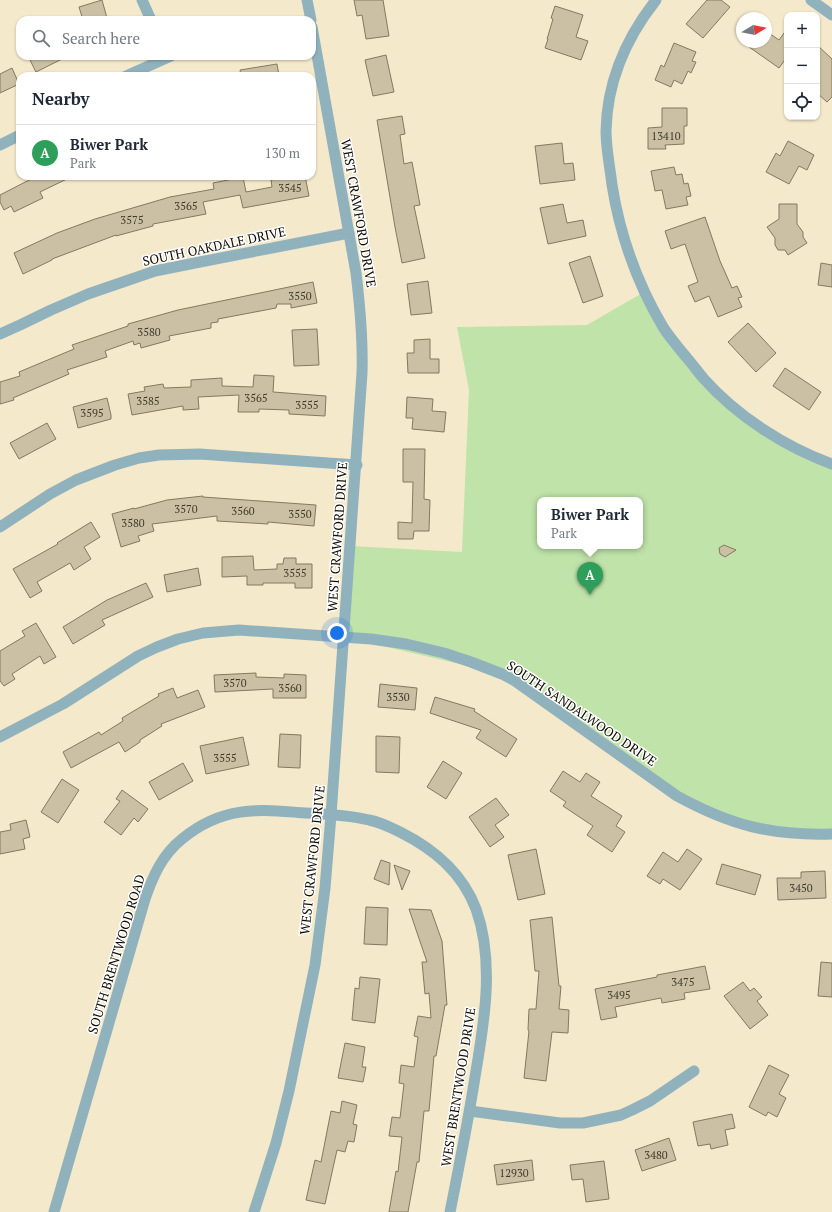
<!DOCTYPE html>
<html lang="en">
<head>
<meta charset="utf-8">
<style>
  body { margin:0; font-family:"PT Serif",serif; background:#f6f6f7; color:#1f2937 }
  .controls { position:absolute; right:12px; top:12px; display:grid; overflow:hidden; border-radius:8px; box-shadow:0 1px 3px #0004 }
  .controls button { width:36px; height:36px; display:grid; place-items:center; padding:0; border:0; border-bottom:1px solid #e0e1e3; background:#fff; color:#1f2937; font:20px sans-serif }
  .compass { position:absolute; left:736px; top:12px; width:36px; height:36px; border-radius:50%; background:#fff; box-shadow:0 1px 3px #0004; rotate:80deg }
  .you { position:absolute; left:337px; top:633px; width:14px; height:14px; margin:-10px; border:3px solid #fff; border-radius:50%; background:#1a73e8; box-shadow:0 0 0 6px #1a73e833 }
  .badge { display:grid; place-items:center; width:26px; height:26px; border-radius:50%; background:#7c3aed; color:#fff; font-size:13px; font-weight:700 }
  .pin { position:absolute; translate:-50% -33px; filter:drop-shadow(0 1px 2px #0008) }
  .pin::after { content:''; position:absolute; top:21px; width:14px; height:12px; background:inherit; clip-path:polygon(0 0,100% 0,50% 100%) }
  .popup { position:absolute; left:537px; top:497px; width:106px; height:52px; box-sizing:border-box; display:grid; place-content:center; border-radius:8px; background:#fff; filter:drop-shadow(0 1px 3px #0005); font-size:13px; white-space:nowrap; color:#747a83 }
  .popup b { font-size:15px; color:#1f2937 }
  .popup::after { content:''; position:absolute; left:50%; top:100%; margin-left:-8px; border:8px solid transparent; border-top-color:#fff }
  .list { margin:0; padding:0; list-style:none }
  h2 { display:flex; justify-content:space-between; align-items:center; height:52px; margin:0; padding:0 16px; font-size:17px }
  h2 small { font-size:13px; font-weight:400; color:#747a83 }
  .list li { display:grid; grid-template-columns:26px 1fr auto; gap:12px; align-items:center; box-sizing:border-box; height:56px; padding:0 16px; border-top:1px solid #e0e1e3 }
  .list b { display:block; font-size:15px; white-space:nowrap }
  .list p { margin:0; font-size:13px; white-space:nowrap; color:#747a83 }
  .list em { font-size:13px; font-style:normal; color:#747a83 }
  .icon { flex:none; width:22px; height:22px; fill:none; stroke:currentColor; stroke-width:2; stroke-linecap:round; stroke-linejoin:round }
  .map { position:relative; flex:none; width:832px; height:1212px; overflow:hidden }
  .search { position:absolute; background:#fff; box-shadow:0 1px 3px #0004; left:16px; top:16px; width:300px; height:44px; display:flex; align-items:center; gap:10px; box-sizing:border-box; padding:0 14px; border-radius:12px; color:#747a83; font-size:15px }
  .panel { position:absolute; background:#fff; box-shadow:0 1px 3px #0004; left:16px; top:72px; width:300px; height:108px; border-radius:12px }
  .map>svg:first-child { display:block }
</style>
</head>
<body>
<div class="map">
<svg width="832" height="1212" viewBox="0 0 832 1212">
  <rect width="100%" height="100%" fill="#f5e9cb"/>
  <path fill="#bfe3a9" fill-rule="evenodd" d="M 644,292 L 663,327 L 731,405 L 832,464 L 832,833 L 806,835 L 723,818 L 667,788 L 502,674 L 344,637 L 351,546 L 462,552 L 469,390 L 457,327 L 587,325 ZM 540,500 L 640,500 L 640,546 L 540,546 Z"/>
  <g fill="#cbc0a3" stroke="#84795e">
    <path d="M 102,0 L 107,18 L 101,20 L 83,20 L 79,7 Z"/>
    <path d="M 354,0 L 383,0 L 389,36 L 366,39 L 362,15 L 357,16 Z"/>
    <path d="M 707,0 L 721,0 L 730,7 L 703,38 L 686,24 Z"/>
    <path d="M 555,6 L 583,15 L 576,37 L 588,41 L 581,60 L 545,48 L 548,39 L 547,39 L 553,19 L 551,18 Z"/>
    <path d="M 787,29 L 787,57 L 779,68 L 742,42 L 766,42 L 766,31 L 779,40 Z"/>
    <path d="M 674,43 L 696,52 L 692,61 L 696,62 L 691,73 L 688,71 L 682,84 L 674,80 L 671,87 L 655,80 L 661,65 L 664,67 Z"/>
    <path d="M 817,45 L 832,59 L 832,97 L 827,102 L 817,93 Z"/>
    <path d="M 386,55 L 394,92 L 373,96 L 365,60 Z"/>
    <path d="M 28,56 L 68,56 L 36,72 Z"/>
    <path d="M 277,64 L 279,76 L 241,76 L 240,70 Z"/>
    <path d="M 12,68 L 19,84 L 0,93 L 0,74 Z"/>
    <path d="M 662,108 L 687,108 L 687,126 L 684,126 L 684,144 L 665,145 L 666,149 L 648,149 L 648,128 L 662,127 Z"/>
    <path d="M 402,116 L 405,134 L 400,135 L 404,164 L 412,162 L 420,205 L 414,206 L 425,258 L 402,263 L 395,227 L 377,120 Z"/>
    <path d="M 788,141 L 814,155 L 807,170 L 799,166 L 789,184 L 766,172 L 776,153 L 780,156 Z"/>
    <path d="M 562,143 L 564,164 L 573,163 L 575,180 L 540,184 L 535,146 Z"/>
    <path d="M 674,167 L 676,175 L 682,174 L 684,184 L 688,183 L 691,196 L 686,197 L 688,205 L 666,209 L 662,190 L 655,191 L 651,171 Z"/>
    <path d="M 37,176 L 73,176 L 40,192 L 43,198 L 14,212 L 11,206 L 4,210 L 0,202 L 0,195 Z"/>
    <path d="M 292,176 L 305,176 L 309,196 L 243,208 L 240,195 L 203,202 L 206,214 L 153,224 L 153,226 L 116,236 L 116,235 L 52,259 L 52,260 L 23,274 L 14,253 L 57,233 L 95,219 L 170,197 L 214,189 L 213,183 L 243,177 L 246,192 L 272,187 L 271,180 Z"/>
    <path d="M 563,204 L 567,223 L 583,220 L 586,236 L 548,244 L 540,208 Z"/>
    <path d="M 779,204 L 797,204 L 797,224 L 803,232 L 803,237 L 807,243 L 788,255 L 785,250 L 778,250 L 775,245 L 775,238 L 767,227 L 779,219 Z"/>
    <path d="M 705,217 L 720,261 L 732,288 L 737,286 L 742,297 L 738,298 L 742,307 L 718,317 L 709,296 L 695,302 L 688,286 L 698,282 L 685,244 L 671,249 L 665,231 Z"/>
    <path d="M 590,256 L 603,296 L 583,303 L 569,263 Z"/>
    <path d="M 821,263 L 832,265 L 832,287 L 818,285 Z"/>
    <path d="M 428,281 L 432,313 L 411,315 L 407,284 Z"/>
    <path d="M 313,282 L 317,303 L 291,308 L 291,304 L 277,304 L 276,308 L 218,319 L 218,322 L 211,323 L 211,328 L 169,336 L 170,340 L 141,348 L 140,343 L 134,345 L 133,341 L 105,351 L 107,357 L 67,370 L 69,374 L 13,398 L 14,400 L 0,404 L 0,382 L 20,376 L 19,372 L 74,349 L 72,345 L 128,326 L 128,324 L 178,310 Z"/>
    <path d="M 748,323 L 776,353 L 756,372 L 728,342 Z"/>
    <path d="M 317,329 L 319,365 L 294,366 L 292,330 Z"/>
    <path d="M 430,339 L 430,359 L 439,359 L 439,373 L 408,373 L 407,353 L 414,353 L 414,340 Z"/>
    <path d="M 785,368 L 821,392 L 809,410 L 773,386 Z"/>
    <path d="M 254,375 L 274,376 L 273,392 L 326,396 L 325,416 L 289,414 L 289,410 L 259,409 L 259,412 L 238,412 L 239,395 L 198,397 L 199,409 L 183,410 L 183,406 L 132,415 L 128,394 L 145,391 L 144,387 L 163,384 L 164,388 L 191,387 L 191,380 L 222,378 L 222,386 L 253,387 Z"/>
    <path d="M 407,397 L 433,399 L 432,411 L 446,412 L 444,432 L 412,429 L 413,418 L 406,418 Z"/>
    <path d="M 107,398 L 111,415 L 111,419 L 78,428 L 73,407 Z"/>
    <path d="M 47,423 L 56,439 L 19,459 L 10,443 Z"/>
    <path d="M 403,449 L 425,449 L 424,499 L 430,500 L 429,531 L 414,531 L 413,539 L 398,539 L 398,522 L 412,523 L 413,482 L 403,482 Z"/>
    <path d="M 203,496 L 203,497 L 316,505 L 314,526 L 268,522 L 268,524 L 217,521 L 217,516 L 152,524 L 154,531 L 138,536 L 140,541 L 121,547 L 112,514 L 134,508 L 134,509 L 167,500 Z"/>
    <path d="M 91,522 L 100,537 L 84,547 L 91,559 L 74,570 L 70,563 L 37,582 L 42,591 L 30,598 L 13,569 L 58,544 L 57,543 Z"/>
    <path d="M 724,545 L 736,550 L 725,557 L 720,554 L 719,548 Z"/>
    <path d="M 253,556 L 254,570 L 277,569 L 277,564 L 283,564 L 284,558 L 296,558 L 296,564 L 312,564 L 312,588 L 295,588 L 295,583 L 263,583 L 263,585 L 247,585 L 247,576 L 222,577 L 222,557 Z"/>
    <path d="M 198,568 L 201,585 L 167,592 L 164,575 Z"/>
    <path d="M 146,583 L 153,597 L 102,620 L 105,625 L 73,644 L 63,627 L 107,600 Z"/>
    <path d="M 36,623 L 56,657 L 44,664 L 40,656 L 12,674 L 15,679 L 4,686 L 0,681 L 0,651 L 25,636 L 22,631 Z"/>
    <path d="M 256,673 L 256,677 L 284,678 L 284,674 L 306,675 L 306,698 L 273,698 L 273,689 L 215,692 L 214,675 Z"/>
    <path d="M 380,684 L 417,688 L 415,710 L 378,707 Z"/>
    <path d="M 173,688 L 177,698 L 198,690 L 205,707 L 161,724 L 162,726 L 140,740 L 140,742 L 125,752 L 119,742 L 71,768 L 63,752 L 99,732 L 101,735 L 123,721 L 122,718 L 159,696 L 158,694 Z"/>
    <path d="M 435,697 L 475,709 L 474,711 L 517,739 L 506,757 L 476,738 L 481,730 L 430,713 Z"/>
    <path d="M 280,734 L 301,735 L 300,768 L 278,767 Z"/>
    <path d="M 376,736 L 400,737 L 399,773 L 376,772 Z"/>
    <path d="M 243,737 L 249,765 L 206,774 L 200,746 Z"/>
    <path d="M 443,761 L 462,773 L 446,799 L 427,787 Z"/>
    <path d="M 183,763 L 193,781 L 159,800 L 149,782 Z"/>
    <path d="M 563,771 L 580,782 L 586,773 L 600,782 L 591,796 L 622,816 L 616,826 L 625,832 L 612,852 L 587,835 L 593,826 L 563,806 L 566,802 L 550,791 Z"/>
    <path d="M 62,779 L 79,790 L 58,823 L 41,812 Z"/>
    <path d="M 122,790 L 148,809 L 138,822 L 134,818 L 121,835 L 104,822 L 120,801 L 116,799 Z"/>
    <path d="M 496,798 L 509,815 L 495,825 L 504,837 L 490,847 L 469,817 Z"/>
    <path d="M 26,820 L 30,837 L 23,839 L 25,849 L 0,854 L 0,832 L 11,830 L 10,824 Z"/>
    <path d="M 536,849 L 545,894 L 518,900 L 508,855 Z"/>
    <path d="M 687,849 L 702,859 L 680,890 L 663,879 L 660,884 L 647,876 L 663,852 L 678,862 Z"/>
    <path d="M 381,860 L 390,863 L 389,885 L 374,879 Z"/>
    <path d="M 722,864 L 761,875 L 755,895 L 716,884 Z"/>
    <path d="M 394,865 L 410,871 L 402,890 Z"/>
    <path d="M 825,871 L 826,898 L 778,900 L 777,878 L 801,878 L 801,872 Z"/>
    <path d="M 366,907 L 388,908 L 387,945 L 364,944 Z"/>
    <path d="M 409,909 L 431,910 L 442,941 L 447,1005 L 445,1005 L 436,1056 L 434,1056 L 429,1111 L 424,1111 L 419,1162 L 417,1162 L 408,1212 L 389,1212 L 396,1171 L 398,1172 L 402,1137 L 389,1136 L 392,1117 L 400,1118 L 404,1084 L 399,1083 L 401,1065 L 414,1067 L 418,1037 L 414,1036 L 418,1016 L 431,1018 L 429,993 L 425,994 L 422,962 L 427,962 Z"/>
    <path d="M 552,917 L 559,986 L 561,986 L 559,1009 L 569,1010 L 568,1033 L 552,1032 L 546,1081 L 524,1078 L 529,1031 L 528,1030 L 529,1009 L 536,1009 L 539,971 L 535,971 L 530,920 Z"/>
    <path d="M 821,962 L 832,963 L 832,997 L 818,996 Z"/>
    <path d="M 705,966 L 710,989 L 684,993 L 685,999 L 662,1003 L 661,998 L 615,1007 L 617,1017 L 601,1020 L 595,989 L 657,977 L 657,975 Z"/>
    <path d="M 360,977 L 380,979 L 375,1023 L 352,1020 L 355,988 L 359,989 Z"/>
    <path d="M 743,982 L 750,991 L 754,988 L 762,997 L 757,1001 L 768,1015 L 750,1029 L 724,996 Z"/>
    <path d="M 345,1043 L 365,1047 L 362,1067 L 366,1067 L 363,1082 L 338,1078 Z"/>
    <path d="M 769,1065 L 789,1075 L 779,1094 L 786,1098 L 777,1117 L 768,1112 L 766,1116 L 749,1107 Z"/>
    <path d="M 342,1101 L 357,1105 L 353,1124 L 357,1125 L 354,1142 L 348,1141 L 345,1152 L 337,1150 L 325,1204 L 306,1200 L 315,1160 L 321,1162 L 331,1111 L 340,1113 Z"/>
    <path d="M 732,1114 L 735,1128 L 725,1130 L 728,1145 L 711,1149 L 710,1144 L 698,1146 L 693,1122 Z"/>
    <path d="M 669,1138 L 676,1160 L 642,1171 L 635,1150 Z"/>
    <path d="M 532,1160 L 534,1180 L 497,1185 L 494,1165 Z"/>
    <path d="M 604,1161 L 609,1199 L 586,1202 L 583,1179 L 572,1180 L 570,1165 Z"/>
  </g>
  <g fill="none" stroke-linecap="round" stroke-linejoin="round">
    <g stroke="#90b2bd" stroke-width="11">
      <path d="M 142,0 L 151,20"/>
      <path d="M 307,0 L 311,20"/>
      <path d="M 656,0 C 626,38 607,82 606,131 C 606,149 610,167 612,185 C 620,235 637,283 663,327 C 670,338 679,348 687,358 C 693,365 698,372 704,379 C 737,416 785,447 832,464"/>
      <path d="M 811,0 L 832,15"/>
      <path d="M 126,76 L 171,56"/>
      <path d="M 0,145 L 20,135"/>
      <path d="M 0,334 L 20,325 L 51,310 L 88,294 L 155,271 L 200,262 L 349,233"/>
      <path d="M 0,527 L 50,494 L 76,480 L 115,465 L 139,458 L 159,455 L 200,454 L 357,465"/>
      <path d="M 0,737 L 63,704 L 138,656 L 157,647 L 178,639 L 203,633 L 239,630 L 371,639 L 406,644 L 444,653 L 471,662 L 502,674 L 515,681 L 677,796 C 730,825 771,836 832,834"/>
      <path d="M 470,1111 L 560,1123 L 583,1123 L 621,1115 L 632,1110 L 650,1101 L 694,1071"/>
      <path d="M 54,1212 L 145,899 C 153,876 162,855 182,839 C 222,806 257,809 305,813 C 326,814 348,815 369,820 C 380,822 390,827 400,832 C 434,849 462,872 476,909 C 495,962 484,1024 475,1077 C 468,1122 459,1167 450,1212"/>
      <path d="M 254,1212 L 276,1143 L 289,1091 L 315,965 L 325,888 L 331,815 L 362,373 C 363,339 360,306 356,273 L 312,27"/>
    </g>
  </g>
  <g text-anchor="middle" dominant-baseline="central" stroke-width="3" stroke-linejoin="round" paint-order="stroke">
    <g font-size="11" fill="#403a2c">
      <text x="666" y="136">13410</text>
      <text x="290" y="188">3545</text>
      <text x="186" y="206">3565</text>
      <text x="132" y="220">3575</text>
      <text x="300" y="296">3550</text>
      <text x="149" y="332">3580</text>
      <text x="256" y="398">3565</text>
      <text x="148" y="401">3585</text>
      <text x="307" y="405">3555</text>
      <text x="92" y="413">3595</text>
      <text x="186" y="509">3570</text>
      <text x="243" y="511">3560</text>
      <text x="300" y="514">3550</text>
      <text x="133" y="523">3580</text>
      <text x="295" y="573">3555</text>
      <text x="235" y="683">3570</text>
      <text x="290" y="688">3560</text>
      <text x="398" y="697">3530</text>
      <text x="225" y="758">3555</text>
      <text x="801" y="888">3450</text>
      <text x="683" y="982">3475</text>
      <text x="619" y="995">3495</text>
      <text x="656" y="1155">3480</text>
      <text x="514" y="1173">12930</text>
    </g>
    <g font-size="13" fill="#110d04" stroke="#fff">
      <text transform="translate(359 213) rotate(80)">WEST CRAWFORD DRIVE</text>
      <text transform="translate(214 246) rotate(-12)">SOUTH OAKDALE DRIVE</text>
      <text transform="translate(337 537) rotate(-86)">WEST CRAWFORD DRIVE</text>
      <text transform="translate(582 713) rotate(34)">SOUTH SANDALWOOD DRIVE</text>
      <text transform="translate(312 860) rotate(-84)">WEST CRAWFORD DRIVE</text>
      <text transform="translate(116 954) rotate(-73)">SOUTH BRENTWOOD ROAD</text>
      <text transform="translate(458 1087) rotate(-81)">WEST BRENTWOOD DRIVE</text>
    </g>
  </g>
</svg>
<div class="controls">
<button>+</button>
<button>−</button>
<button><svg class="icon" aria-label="locate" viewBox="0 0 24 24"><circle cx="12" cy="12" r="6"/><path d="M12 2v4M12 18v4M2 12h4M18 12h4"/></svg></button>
</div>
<svg class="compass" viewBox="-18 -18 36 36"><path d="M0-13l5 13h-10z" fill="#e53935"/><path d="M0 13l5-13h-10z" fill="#747a83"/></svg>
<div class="you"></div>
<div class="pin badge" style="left:590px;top:595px;background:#2e9e5b">A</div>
<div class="popup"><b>Biwer Park</b>Park</div>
<div class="search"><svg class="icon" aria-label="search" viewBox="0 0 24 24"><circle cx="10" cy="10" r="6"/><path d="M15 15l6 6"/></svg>Search here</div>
<section class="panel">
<h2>Nearby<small></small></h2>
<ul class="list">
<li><span class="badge" style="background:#2e9e5b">A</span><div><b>Biwer Park</b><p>Park</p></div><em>130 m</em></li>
</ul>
</section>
</div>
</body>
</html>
